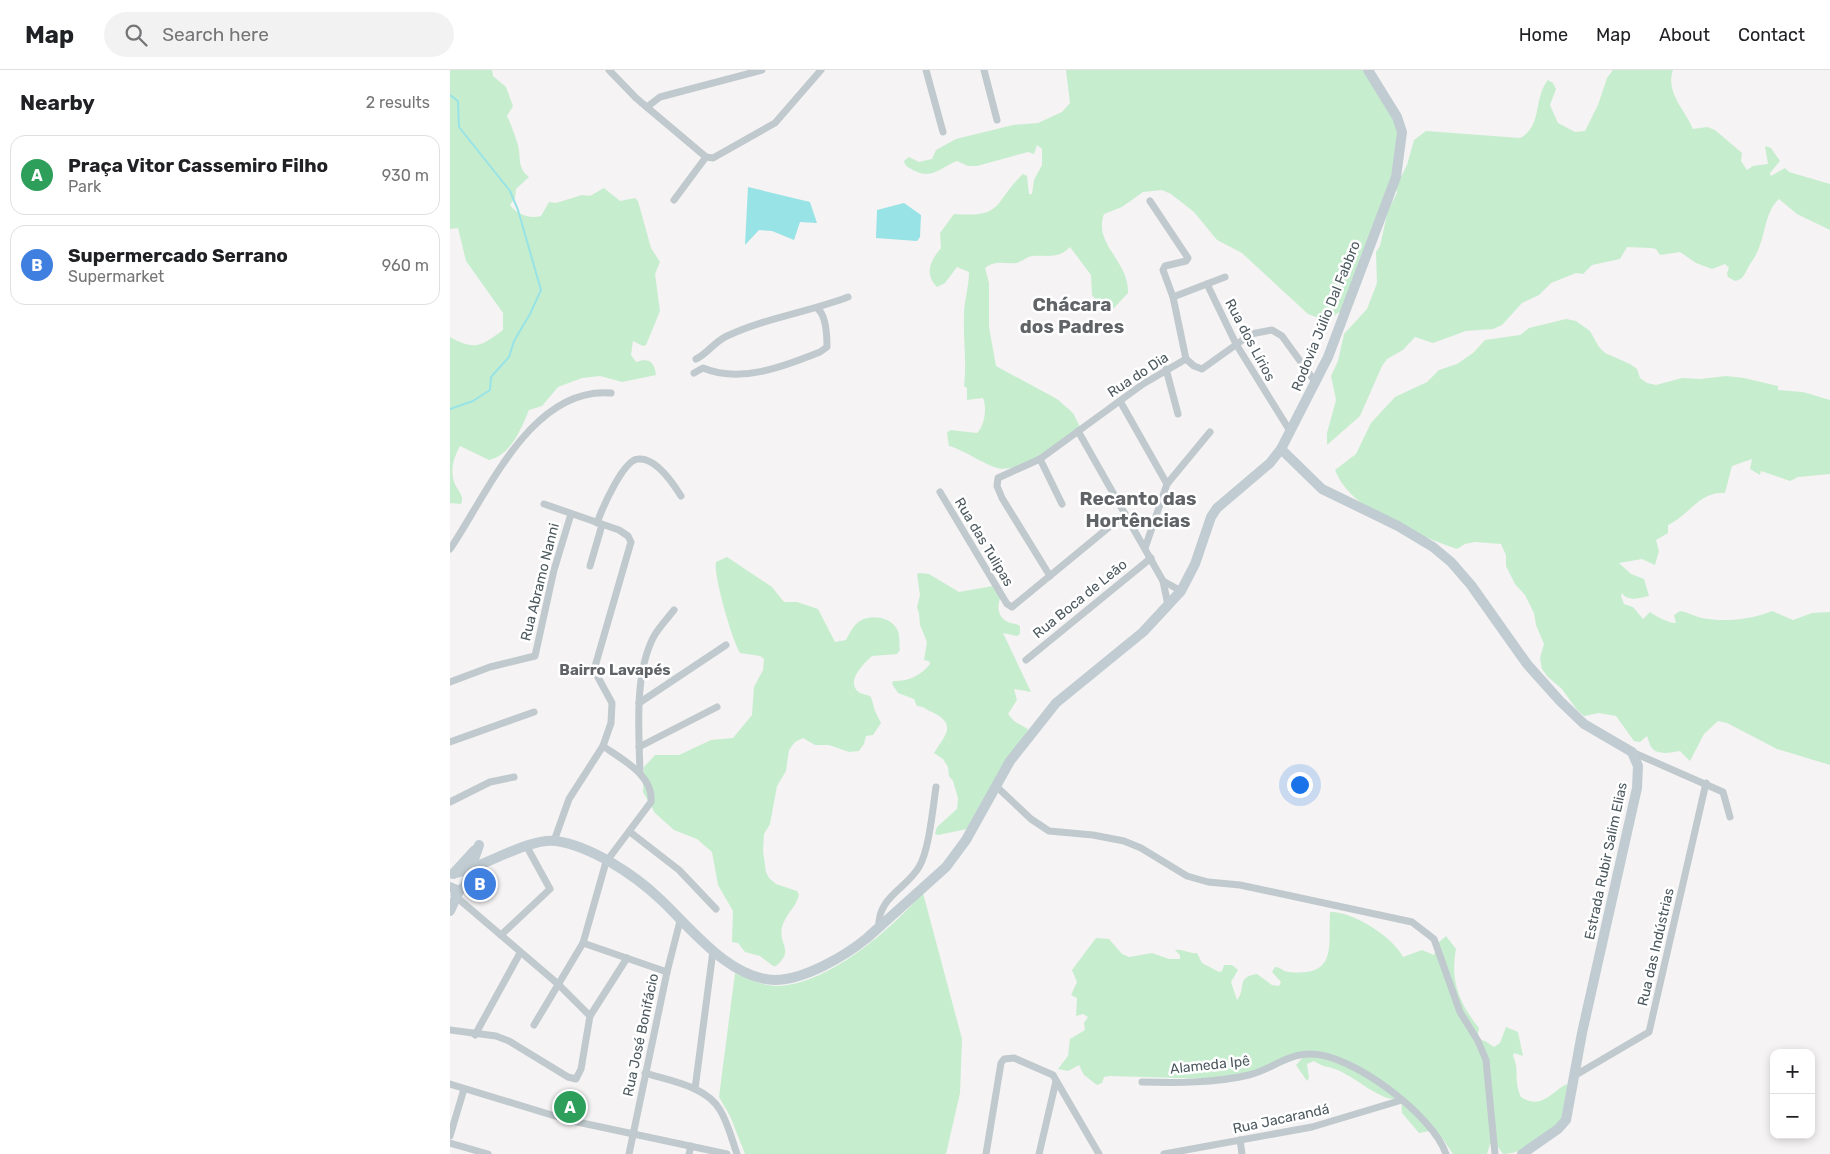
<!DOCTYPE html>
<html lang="en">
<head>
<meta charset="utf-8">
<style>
  body { margin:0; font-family:Rubik,sans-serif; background:#f2f2f2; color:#202124 }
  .controls { position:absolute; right:15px; bottom:15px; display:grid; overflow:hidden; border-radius:10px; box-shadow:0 2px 8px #0003 }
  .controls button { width:45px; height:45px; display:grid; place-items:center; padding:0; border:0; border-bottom:1px solid #e0e0e0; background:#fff; color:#202124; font:25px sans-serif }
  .you { position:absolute; left:849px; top:714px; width:18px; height:18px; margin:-12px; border:4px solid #fff; border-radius:50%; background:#1a73e8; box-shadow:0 0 0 8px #1a73e833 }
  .badge { display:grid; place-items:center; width:32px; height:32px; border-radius:50%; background:#d93025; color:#fff; font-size:16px; font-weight:700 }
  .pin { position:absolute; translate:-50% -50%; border:2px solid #fff; box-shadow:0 1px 5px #0006 }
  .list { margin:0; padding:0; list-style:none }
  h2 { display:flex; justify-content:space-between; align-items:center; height:65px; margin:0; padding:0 20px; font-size:21px }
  h2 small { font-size:16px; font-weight:400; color:#757577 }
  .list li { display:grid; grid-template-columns:32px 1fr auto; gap:15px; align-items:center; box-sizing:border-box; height:80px; margin:0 10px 10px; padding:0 10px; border:1px solid #e0e0e0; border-radius:15px }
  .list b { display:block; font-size:19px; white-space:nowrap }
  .list p { margin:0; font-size:16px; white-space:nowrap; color:#757577 }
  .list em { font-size:16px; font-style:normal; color:#757577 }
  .icon { flex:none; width:28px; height:28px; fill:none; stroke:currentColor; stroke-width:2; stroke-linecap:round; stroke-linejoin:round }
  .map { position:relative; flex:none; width:1380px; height:1084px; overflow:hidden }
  header { display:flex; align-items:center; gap:30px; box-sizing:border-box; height:70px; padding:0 25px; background:#fff; border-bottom:1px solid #e0e0e0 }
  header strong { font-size:24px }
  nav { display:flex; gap:28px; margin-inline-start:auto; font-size:18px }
  .search { width:350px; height:45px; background:#f2f2f2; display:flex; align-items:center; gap:12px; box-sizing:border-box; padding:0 18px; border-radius:28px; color:#757577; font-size:19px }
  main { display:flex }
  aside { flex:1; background:#fff }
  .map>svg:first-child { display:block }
</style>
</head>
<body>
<header>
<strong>Map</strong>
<div class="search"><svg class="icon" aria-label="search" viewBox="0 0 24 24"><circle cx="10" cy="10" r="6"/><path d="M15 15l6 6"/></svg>Search here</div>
<nav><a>Home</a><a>Map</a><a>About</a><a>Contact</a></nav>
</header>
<main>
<aside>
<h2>Nearby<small>2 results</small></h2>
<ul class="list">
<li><span class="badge" style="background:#2e9e5b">A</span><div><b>Praça Vitor Cassemiro Filho</b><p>Park</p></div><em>930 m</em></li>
<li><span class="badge" style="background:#3f7fe0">B</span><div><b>Supermercado Serrano</b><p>Supermarket</p></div><em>960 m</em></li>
</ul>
</aside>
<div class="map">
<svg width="1380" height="1084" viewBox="0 0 1380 1084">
  <rect width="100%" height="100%" fill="#f5f3f3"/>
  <g fill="#c7edcf">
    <path d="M 0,0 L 42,0 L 43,6 L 56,17 L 63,36 L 57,46 C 61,54 64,63 67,72 C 72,86 66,97 79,107 L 66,119 L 65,128 L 60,135 C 68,145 80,149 91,146 L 99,132 L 106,133 L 132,125 L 140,126 L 154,118 L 170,131 L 185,128 L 188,131 L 201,178 L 210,192 L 205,204 L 210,241 L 196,275 L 193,276 L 183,271 L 181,285 L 186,292 C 199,288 204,291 206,305 L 172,312 L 150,306 L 132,308 L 108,317 L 92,336 L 79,340 C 71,359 61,385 39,390 L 10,376 C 4,387 0,399 4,412 C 7,420 15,426 11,434 L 0,433 L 0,267 C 25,281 31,276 53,260 L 53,243 L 16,191 L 8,158 L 0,159 Z"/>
    <path d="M 616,0 L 918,0 L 949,57 L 941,109 L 891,241 L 876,251 L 858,244 L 792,183 L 767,170 L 744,142 L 721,124 L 712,120 L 693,122 L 672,137 L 654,144 C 643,175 679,190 678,223 L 664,238 L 654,239 L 642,225 L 641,205 L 620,177 C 609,189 598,185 583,186 C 577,186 571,193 565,193 C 553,194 546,190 535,198 L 539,213 L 539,257 L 546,296 L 607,329 L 623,343 L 631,359 C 612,372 567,407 544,397 C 533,393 509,378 499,376 L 497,363 L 500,360 L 527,363 C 535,356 537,337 533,328 L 517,330 L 517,318 L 514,316 C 517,292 513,269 514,245 C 514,231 519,217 519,202 L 507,197 L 495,213 L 487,217 C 474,204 480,191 491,178 L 490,163 L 504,144 C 555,148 543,132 573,104 L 577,106 L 579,124 L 582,124 L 584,110 L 592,95 L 592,79 L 587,75 L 584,84 L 578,82 L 527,96 L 518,96 L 507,91 C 492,96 483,110 465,101 C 460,98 455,97 454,91 L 459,87 L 469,92 L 482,89 L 486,80 L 506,69 L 563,55 L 588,53 L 612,42 L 620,33 Z"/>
    <path d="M 1163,0 L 1223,0 C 1215,22 1235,40 1243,59 L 1257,57 L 1265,60 L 1292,83 L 1291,91 L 1297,100 L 1303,96 L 1318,94 L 1315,76 L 1321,78 L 1330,91 L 1320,103 L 1321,106 L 1335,98 L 1339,102 L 1380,114 L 1380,160 L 1347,144 L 1329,129 C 1312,144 1317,173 1300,194 C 1295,202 1295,209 1285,211 L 1278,207 L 1277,203 L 1279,198 L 1275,194 L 1262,199 L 1246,193 L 1230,182 L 1210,185 L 1206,179 L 1201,178 L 1177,177 L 1170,189 L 1142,195 L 1133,204 L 1126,203 L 1101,213 L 1089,225 L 1072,233 L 1052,255 L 1043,259 L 1016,261 L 983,273 L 965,267 L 953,280 L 937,289 L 932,296 L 910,346 L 877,375 L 877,363 L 886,330 L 881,306 L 888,291 L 894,264 L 917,239 L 927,213 L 926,182 L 930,176 L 938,140 L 947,123 L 946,117 L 957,95 L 964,70 L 976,61 L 1070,68 C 1093,56 1083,28 1098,10 L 1103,13 L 1106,19 L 1100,35 L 1108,53 L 1125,62 L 1135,61 L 1148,35 L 1157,8 Z"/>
    <path d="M 1116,249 L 1126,251 L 1140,261 L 1149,277 L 1155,283 L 1180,294 L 1187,299 L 1190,308 L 1197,313 L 1206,315 L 1232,308 L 1250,309 L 1276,306 L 1294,308 L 1328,316 L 1328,320 L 1353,322 L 1380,330 L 1380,404 L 1348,407 L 1340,411 L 1311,401 L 1310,405 L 1300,399 L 1302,389 L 1282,396 L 1275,423 C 1249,421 1241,444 1218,455 L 1218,463 L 1206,470 L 1209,481 L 1205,495 L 1192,489 L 1169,493 L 1181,504 L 1194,509 L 1199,526 C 1190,528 1178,532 1172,523 L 1171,526 L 1174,534 L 1183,537 L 1193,549 L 1200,542 C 1205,546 1221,554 1226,553 L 1224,545 L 1230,541 C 1237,542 1242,545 1248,547 C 1271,553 1300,550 1322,541 L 1343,550 L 1362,543 L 1380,542 L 1380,695 L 1327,679 L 1277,653 L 1268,651 L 1254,664 L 1240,691 L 1230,681 C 1222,682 1208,686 1202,678 C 1199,675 1199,670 1197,666 L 1190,672 L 1184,671 L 1166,646 L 1149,643 L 1134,646 L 1127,640 L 1112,619 L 1098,607 L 1092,599 L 1090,588 L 1094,574 L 1086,555 L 1084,543 L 1075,525 L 1065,514 L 1056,496 L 1056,485 L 1051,474 L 1025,472 L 1015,474 L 1007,479 C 969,465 901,442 885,400 L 906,384 L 921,353 L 945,327 L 977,312 L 989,300 L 1007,294 L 1023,283 L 1035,270 L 1070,265 L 1079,258 Z"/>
    <path d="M 277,487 L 322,517 L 334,532 L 347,532 L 368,539 L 385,572 L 396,570 C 400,563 403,555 410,551 C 421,544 442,547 448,561 C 450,566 449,574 450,580 L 447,584 L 422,586 C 414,593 394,613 410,623 C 414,625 417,624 421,627 L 425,641 L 431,653 L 423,665 L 416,666 L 414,674 L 409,681 L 399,682 L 379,675 L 365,675 L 353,668 L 345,672 L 339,680 L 336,701 L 327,716 L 320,754 L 314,764 L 313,781 L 316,802 L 319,808 L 326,814 L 347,821 L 349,825 C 346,837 335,845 332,857 C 328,875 345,880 326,896 L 323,896 L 310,886 L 295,882 L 288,873 L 282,872 L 283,841 L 268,815 L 262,782 L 247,769 L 224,760 L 205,743 L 193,722 L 194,697 L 205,685 L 229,685 L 261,670 L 283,668 L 302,645 L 304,617 L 313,600 L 314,589 L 310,586 L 290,583 C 282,570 263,504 266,492 Z"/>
    <path d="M 470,503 L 479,504 L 509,522 L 543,516 L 552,524 C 547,534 546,546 558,552 C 563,554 566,553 570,556 L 570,564 L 567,566 L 553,563 L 581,622 L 564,619 L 567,630 L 558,644 L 564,651 L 578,659 L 577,662 L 517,759 L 488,765 L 485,764 L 487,757 L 507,739 L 508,728 L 503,711 L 499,706 L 498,697 L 493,689 L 484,683 C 495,665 508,655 482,642 C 476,640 474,636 467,636 L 464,629 L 448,623 L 442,614 L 443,611 C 456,612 471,606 480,594 L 479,591 L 474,590 L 477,572 L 470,555 L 469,543 L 467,537 L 470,525 L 467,504 Z"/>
    <path d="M 473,823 L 512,969 L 510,1023 L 496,1084 L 295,1084 L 280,1046 L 269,1027 L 285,903 C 299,909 314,917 329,916 C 380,913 440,860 473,823 Z"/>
    <path d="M 880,842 C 903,841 944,868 953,887 L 972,880 L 984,885 L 988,873 L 996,866 L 1006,879 C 1000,911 1009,933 1029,958 L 1027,969 L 1035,971 L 1044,977 L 1050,973 L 1056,957 L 1068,962 L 1073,986 L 1064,983 L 1063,986 C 1070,1001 1063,1009 1071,1027 C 1093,1042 1105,1017 1118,1014 L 1111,1051 C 1094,1064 1076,1084 1053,1084 L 1045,1073 L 1040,1074 L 1037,1084 L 1003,1084 L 993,1069 L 985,1066 L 980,1061 L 969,1063 L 952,1043 L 951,1030 C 926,1030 909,1008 885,999 C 876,996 873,997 864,991 L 857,994 L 859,1008 L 857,1011 L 846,995 L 853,987 L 803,1004 L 760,1009 L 660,1006 L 654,1007 L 652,1013 L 647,1015 L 634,1005 L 629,995 L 618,1001 L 608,999 L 618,986 L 620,969 L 635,960 L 634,953 L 638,947 L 633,944 L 626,946 L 627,928 L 621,925 L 627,912 L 622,900 L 646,868 L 659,869 L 672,884 L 679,887 L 702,883 L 719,889 L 730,889 L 730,885 L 725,880 C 734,879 739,884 747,883 L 752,893 L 769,902 L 772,901 L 774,895 L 782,895 L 788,900 L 781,912 L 787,930 C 797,918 785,907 807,904 L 822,915 L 829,916 L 831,912 L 822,902 L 825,897 C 831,897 833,902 839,902 C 888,907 878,876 880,842 Z"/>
  </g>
  <g fill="#98e3e6">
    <path d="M 298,117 L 360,132 L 367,153 L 350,152 L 344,170 L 322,161 L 309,160 L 295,175 Z"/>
    <path d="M 454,133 L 471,145 L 470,167 L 467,171 L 426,168 L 427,140 Z"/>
  </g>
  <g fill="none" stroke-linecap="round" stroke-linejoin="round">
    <path stroke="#98e3e6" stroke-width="2" d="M 0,25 L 8,31 L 9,57 L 60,121 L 68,140 L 91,220 L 80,244 L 64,271 L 59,287 L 41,307 L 40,320 L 23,331 L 0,339"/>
    <g stroke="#c0c9cd" stroke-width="7">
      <path d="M 159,0 L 186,28 L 256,87 L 263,88 L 325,53 L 371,0"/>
      <path d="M 476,0 L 493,62"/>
      <path d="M 534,0 L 547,50"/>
      <path d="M 197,37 L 210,27 L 312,0"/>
      <path d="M 224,130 L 256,87"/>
      <path d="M 757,214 L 786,274 L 840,361"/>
      <path d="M 723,227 L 775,207"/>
      <path d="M 246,289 C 257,284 264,272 277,266 C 315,248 359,242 398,227"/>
      <path d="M 736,289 L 744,296 L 752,299 L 801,264 L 822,260 L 832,266 L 866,313"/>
      <path d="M 716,299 L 728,344"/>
      <path d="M 244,303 L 253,298 C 291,314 335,296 370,282 L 377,277 C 377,265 376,246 368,239"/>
      <path d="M 670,331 L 717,414"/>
      <path d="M 628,361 L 713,511 L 718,535"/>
      <path d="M 590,389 L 612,434"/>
      <path d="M 490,422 L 551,524 L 557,534 L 562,537 L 675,444"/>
      <path d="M 94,434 L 169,460 L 178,466 L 181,472 L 144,600 L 162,633 L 161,653 L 153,676 L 119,729 L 104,771"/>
      <path d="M 147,453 C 152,439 173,390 188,389 C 206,387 223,413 231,426"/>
      <path d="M 695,478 L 717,414 L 760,362"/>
      <path d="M 0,479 C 37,425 81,316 161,323"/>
      <path d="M 140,496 L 152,455"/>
      <path d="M 600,506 L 552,428 L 547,416 L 548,408 L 590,389 L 693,314 L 736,289 L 723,227 L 713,200 L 715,196 L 736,191 L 738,188 L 700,131"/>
      <path d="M 713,511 L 731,521"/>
      <path d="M 576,590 L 701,488"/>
      <path d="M 0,612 L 40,597 L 85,586 L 104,500 L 121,444"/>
      <path d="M 189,633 L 276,575"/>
      <path d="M 0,672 L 84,642"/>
      <path d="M 189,677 L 267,637"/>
      <path d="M 1182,682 L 1273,722 L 1280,747"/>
      <path d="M 190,703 C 189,662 184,606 203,568 C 208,558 217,549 224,540"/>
      <path d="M 546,716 L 581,749 L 599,761 L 643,765 L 674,771 L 691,778 L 737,806 L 758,812 L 790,815 L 962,852 L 984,869 L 1010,942 L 1028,971 L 1036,990 L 1045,1084"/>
      <path d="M 0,732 L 40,712 L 64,707"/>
      <path d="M 180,762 L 229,800 L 266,839"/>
      <path d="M 4,825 L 108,914 L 140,946"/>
      <path d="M 429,857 C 427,828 456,819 469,797 C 479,781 483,737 486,717"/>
      <path d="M 51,865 L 100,819 L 77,777"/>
      <path d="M 133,873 L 217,902"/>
      <path d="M 84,955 L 133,873 L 156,792 L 201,732 C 204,705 171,689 153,676"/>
      <path d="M 0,960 L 46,966 L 59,971 L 118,1007 L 126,1009 L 131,999 L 140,946 L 177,888"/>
      <path d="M 25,965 L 70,883"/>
      <path d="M 195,1003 C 220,1011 256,1016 270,1040 C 278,1053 282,1070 287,1084"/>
      <path d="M 1124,1006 L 1199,962 L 1256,713"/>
      <path d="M 692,1012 C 727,1013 765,1013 799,1005 C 820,1000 837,984 860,984 C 901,983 983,1045 996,1084"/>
      <path d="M 0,1014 L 118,1050 L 277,1084"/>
      <path d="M 245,1019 L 263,881"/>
      <path d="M 0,1066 L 14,1019"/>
      <path d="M 790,1070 L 792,1084"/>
      <path d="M 0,1073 L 38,1084"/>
      <path d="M 179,1084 L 217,902 L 230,851"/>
      <path d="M 239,1084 L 241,1076"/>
      <path d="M 536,1084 L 551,993 L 554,989 L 564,988 L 603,1005 L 649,1084"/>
      <path d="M 589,1084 L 606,1011"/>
      <path d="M 714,1084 L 862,1057 L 952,1030"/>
    </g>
    <g stroke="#c1ccd2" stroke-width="10">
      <path d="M 831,379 L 872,419 L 948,456 L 983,477 L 1001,492 L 1021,515 L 1077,594 L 1110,631 L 1134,654 L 1182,682 L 1188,696 L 1187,718 L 1132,963 L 1116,1050 L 1108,1059 L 1072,1084"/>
      <path d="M 6,803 C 34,797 80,767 106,771 C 141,776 185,805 210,829 C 241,858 279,909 325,910 C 354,910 395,886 417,868 L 496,797 L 516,770 L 560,691 L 606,633 L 693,562 L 731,521 L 745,494 L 761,447 L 767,438 L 820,393 L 831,379 L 878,287 L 946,107 L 952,62 L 947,47 L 918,0"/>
      <path d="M 3,804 L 25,780"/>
      <path d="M 0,817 L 9,821 L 15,816 L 29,775"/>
      <path d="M 0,841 L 9,821"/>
    </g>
  </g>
  <g text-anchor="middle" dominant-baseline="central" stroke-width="5" stroke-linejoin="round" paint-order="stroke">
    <g font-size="14" fill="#4c595f" stroke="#fff">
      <text transform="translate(876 246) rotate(-68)">Rodovia Júlio Dal Fabbro</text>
      <text transform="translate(800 270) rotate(62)">Rua dos Lírios</text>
      <text transform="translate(688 305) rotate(-33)">Rua do Dia</text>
      <text transform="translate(534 472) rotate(59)">Rua das Tulipas</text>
      <text transform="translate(90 512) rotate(-76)">Rua Abramo Nanni</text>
      <text transform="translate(630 529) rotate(-39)">Rua Boca de Leão</text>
      <text transform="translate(1156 791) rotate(-78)">Estrada Rubir Salim Elias</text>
      <text transform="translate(1206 877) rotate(-77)">Rua das Indústrias</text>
      <text transform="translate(191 965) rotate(-78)">Rua José Bonifácio</text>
      <text transform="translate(760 995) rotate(-6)">Alameda Ipê</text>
      <text transform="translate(831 1049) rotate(-12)">Rua Jacarandá</text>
    </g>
    <g font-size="15" font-weight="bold" fill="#606467" stroke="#fff">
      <text x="165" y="600">Bairro Lavapés</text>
    </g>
    <g font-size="19" font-weight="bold" fill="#606467" stroke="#fff">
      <text x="622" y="234">Chácara<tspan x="622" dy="22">dos Padres</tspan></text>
      <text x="688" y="428">Recanto das<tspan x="688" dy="22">Hortências</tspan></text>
    </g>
  </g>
</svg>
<div class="controls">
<button>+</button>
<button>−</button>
</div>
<div class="you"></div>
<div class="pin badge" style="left:120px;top:1037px;background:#2e9e5b">A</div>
<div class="pin badge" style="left:30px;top:814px;background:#3f7fe0">B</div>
</div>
</main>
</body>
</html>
